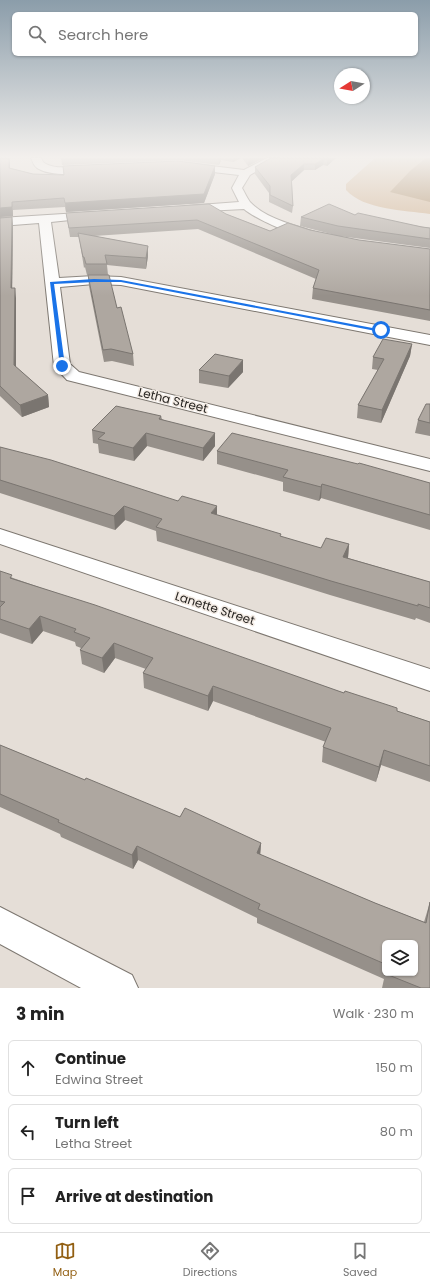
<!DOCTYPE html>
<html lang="en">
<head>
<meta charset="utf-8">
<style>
  body { margin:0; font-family:Poppins,sans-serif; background:#f2f2f2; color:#222 }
  .controls { position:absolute; right:12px; bottom:12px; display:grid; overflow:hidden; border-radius:6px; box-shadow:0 1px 3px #0004 }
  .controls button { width:36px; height:36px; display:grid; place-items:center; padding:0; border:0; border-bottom:1px solid #e0e0e0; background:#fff; color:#222; font:20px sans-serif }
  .compass { position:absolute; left:334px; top:68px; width:36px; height:36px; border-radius:50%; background:#fff; box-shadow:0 1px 3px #0004; rotate:259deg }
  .stop { position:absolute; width:12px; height:12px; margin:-9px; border:3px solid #1a73e8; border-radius:50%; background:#fff }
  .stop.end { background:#1a73e8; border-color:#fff; box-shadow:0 1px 4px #0008 }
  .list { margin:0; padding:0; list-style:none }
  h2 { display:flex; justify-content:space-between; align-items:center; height:52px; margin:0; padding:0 16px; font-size:17px }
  h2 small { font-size:13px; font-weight:400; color:#767676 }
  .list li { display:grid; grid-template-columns:26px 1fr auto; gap:12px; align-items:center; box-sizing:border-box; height:56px; margin:0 8px 8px; padding:0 8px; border:1px solid #e0e0e0; border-radius:6px }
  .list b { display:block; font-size:15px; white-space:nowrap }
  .list p { margin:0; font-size:13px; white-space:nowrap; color:#767676 }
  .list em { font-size:13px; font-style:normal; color:#767676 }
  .icon { flex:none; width:22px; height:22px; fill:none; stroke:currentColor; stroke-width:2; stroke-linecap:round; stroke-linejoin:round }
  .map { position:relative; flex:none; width:430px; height:988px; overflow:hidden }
  .search { position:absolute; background:#fff; box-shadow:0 1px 3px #0004; left:12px; right:12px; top:12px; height:44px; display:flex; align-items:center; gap:10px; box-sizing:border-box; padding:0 14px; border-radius:6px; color:#767676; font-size:15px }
  .sheet { height:244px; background:#fff }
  nav { display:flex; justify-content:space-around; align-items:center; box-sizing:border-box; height:56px; border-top:1px solid #e0e0e0; background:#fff; font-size:11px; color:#767676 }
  nav a { display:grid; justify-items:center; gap:2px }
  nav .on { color:#925f12 }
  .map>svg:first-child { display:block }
</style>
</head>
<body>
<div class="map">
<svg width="430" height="988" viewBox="0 0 430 988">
  <rect width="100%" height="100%" fill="#e5ded7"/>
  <path fill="#cdac87" d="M 375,158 L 430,158 L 430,214 C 404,210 364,210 346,190 L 346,184 Z"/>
  <path fill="#a07b4e" d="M 426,158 L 430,158 L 430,202 L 390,192 L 411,170 Z"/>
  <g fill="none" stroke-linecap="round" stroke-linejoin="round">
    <g stroke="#7d7770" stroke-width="2">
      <g id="minor">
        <path d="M 31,158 L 41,158 L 43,162 C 58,174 90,161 97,169 C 90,177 51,175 41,170 C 35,168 33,163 31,158 Z"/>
        <path d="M 267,158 L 279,158 L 250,175 L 242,188 C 245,193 247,198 250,202 C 266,219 294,225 315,232 L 317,235 L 315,238 C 303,241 254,218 244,209 L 186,212 L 182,211 L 180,209 L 182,207 L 186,206 L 239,202 L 232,188 L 239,175 L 187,169 L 182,166 L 183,164 L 187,163 L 244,170 Z"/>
        <path d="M 95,212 L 99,213 L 101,215 L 99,217 L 51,222 L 59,278 L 94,276 L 121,277 L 430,335 L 430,345 L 121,285 L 94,284 L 60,287 L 70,364 L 79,372 L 430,459 L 430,471 L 67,380 L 54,366 L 39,223 L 0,226 L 0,218 Z"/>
        <path d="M 0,529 L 430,669 L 430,691 L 0,544 Z"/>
        <path d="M 0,907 L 132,975 L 138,988 L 81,988 L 0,944 Z"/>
      </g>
    </g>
    <use href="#minor" fill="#fff" fill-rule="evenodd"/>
  </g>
  <g fill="#96908a" fill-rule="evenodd">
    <path d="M 61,158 L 241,158 L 233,162 L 221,160 L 219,165 L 178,160 L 62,165 Z"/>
    <path d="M 242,158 L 264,158 L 248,166 Z"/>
    <path d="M 271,158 L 336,158 L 327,166 L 323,165 L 315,170 L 304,170 L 292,181 L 293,206 L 292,213 L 269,202 L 269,193 L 255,174 L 255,167 Z"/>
    <path d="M 63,166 L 215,174 L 204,203 L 66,212 L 65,207 L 13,210 L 13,216 L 0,217 L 10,168 L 33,174 L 64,175 Z"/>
    <path d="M 66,213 L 226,214 L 270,231 L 310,230 L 335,235 L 300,226 L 301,217 L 355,215 L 430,228 L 430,248 L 339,236 L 359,240 L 430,249 L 430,321 L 312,299 L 313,288 L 316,279 L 198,229 L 94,236 L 148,246 L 148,256 L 146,269 L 107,265 L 108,275 L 87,275 L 85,267 L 84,268 L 79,237 L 70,237 Z"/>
    <path d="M 12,217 L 13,227 L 12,288 L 16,299 L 16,367 L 48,395 L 49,407 L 22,417 L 0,396 L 0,218 Z"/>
    <path d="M 88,275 L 117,308 L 133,354 L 134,366 L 112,361 L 104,362 L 89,286 Z"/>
    <path d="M 412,344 L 410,356 L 381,423 L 357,418 L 358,405 L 378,370 L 372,369 L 373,357 Z"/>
    <path d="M 199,370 L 243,372 L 228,388 L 199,383 Z"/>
    <path d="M 430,404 L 430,436 L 415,433 L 418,420 Z"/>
    <path d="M 161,416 L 162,419 L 215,446 L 203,461 L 147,446 L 134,461 L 99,453 L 98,444 L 93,443 L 92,430 Z"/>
    <path d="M 0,447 L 217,515 L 281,537 L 321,548 L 349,544 L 348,558 L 430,582 L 430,623 L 416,618 L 415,620 L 330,595 L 157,541 L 156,531 L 125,520 L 115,530 L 0,493 Z"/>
    <path d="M 217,451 L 430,483 L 430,530 L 321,498 L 319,501 L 283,491 L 283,482 L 217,464 Z"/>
    <path d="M 0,571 L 13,578 L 344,693 L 430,722 L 430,782 L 381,765 L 376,782 L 322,762 L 323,747 L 326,742 L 213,701 L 208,711 L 144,688 L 143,673 L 146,669 L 115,658 L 104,673 L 82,664 L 80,650 L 81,648 L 76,646 L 75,642 L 43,631 L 32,644 L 0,633 Z"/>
    <path d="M 0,745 L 85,780 L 180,817 L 261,843 L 260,855 L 375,903 L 424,922 L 430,902 L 430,988 L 382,988 L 384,979 L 257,923 L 257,918 L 138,860 L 133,869 L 61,837 L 60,834 L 0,807 ZM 385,943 L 415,973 L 385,973 Z"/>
  </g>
  <g fill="#7a7570">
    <path d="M 9,158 L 10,158 L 10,176 L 9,168 Z"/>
    <path d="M 219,158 L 221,158 L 221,160 L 219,165 Z"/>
    <path d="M 233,158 L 241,158 L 233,162 Z"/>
    <path d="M 251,158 L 264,158 L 248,166 L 249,159 Z"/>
    <path d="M 328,158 L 336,158 L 327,166 L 327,159 Z"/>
    <path d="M 324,159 L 323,165 L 315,170 L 315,164 Z"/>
    <path d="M 304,164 L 304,170 L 291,182 L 291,175 Z"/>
    <path d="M 215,166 L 215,174 L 204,203 L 66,212 L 65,203 Z"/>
    <path d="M 12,202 L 13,216 L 0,217 L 0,208 Z"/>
    <path d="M 12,217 L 13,227 L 12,299 L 11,288 Z"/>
    <path d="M 148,246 L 148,256 L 146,269 L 146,258 Z"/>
    <path d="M 15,288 L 16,299 L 16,377 L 14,365 Z"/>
    <path d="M 412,344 L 410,356 L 381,423 L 382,410 Z"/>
    <path d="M 243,360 L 243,372 L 228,388 L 229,376 Z"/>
    <path d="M 48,395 L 49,407 L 22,417 L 20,405 Z"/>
    <path d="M 146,433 L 147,446 L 134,461 L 133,448 Z"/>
    <path d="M 215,433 L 215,446 L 203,461 L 203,448 Z"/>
    <path d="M 322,484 L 321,498 L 319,501 L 321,487 Z"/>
    <path d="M 124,506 L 125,520 L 115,530 L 114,516 Z"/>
    <path d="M 217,506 L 217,520 L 211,513 Z"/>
    <path d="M 349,544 L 348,558 L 343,557 Z"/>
    <path d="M 40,616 L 43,631 L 32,644 L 29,629 Z"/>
    <path d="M 114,643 L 115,658 L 104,673 L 102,658 Z"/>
    <path d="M 213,686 L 213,701 L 208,711 L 208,696 Z"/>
    <path d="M 384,750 L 381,765 L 376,782 L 379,767 Z"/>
    <path d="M 261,843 L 260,858 L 257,853 Z"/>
    <path d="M 137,846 L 138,860 L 133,869 L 132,855 Z"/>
  </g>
  <g fill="#aea7a0" stroke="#7a7570">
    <path d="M 0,158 L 9,158 L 9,168 L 33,174 L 64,175 L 63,166 L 178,161 L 215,166 L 204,194 L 65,203 L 64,198 L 12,202 L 12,207 L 0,208 Z"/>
    <path d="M 271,158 L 328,158 L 327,159 L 324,159 L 315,164 L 304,164 L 291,175 L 293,206 L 270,195 L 270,186 L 255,167 Z"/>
    <path d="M 209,204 L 226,214 L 270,231 L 288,223 L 310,230 L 359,240 L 430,249 L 430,310 L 313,288 L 319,270 L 197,220 L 69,228 L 66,213 Z"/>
    <path d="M 329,204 L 355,215 L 358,213 L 422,227 L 430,228 L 430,239 L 338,226 L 301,217 Z"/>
    <path d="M 12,217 L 11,288 L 15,288 L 14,365 L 48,395 L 20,405 L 0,386 L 0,218 Z"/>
    <path d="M 78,233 L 148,246 L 146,258 L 105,255 L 107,264 L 86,264 L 84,257 L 83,257 Z"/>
    <path d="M 88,275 L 109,275 L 117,308 L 121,307 L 133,354 L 111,349 L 103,350 Z"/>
    <path d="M 383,339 L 412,344 L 382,410 L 358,405 L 384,359 L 373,357 Z"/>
    <path d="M 215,354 L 243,360 L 229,376 L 199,370 Z"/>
    <path d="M 426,404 L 430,404 L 430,423 L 418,420 Z"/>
    <path d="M 116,406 L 161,416 L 159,419 L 215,433 L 203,448 L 146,433 L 133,448 L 98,439 L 105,433 L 92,430 Z"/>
    <path d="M 232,433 L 358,464 L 359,463 L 430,483 L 430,515 L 322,484 L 321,487 L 283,477 L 288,470 L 217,451 Z"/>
    <path d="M 0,447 L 51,460 L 178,501 L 182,496 L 217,506 L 211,513 L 281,534 L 280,536 L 321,548 L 326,538 L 349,544 L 343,557 L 430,582 L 430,608 L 418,604 L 418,606 L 331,581 L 156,527 L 162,519 L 124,506 L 114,516 L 0,480 Z"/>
    <path d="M 0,571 L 12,575 L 10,578 L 95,605 L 344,693 L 345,691 L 397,708 L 397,711 L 430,722 L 430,766 L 384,750 L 379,767 L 323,747 L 331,728 L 213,686 L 208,696 L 143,673 L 153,658 L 114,643 L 102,658 L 80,650 L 90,638 L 74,632 L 76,629 L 40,616 L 29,629 L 0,619 L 0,607 L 5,602 L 0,601 Z"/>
    <path d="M 0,745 L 85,780 L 86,778 L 180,817 L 185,808 L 261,843 L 257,853 L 375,903 L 426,923 L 430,902 L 430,988 L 421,988 L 386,974 L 386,973 L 415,973 L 415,943 L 385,943 L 385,964 L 258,909 L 260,904 L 137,846 L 132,855 L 58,822 L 59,820 L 0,794 Z"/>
  </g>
  <linearGradient id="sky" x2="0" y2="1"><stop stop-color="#8b9daa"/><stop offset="0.53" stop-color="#f3f0ed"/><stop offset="1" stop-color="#f3f0ed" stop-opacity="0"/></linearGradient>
  <rect width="430" height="296" fill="url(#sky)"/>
  <path fill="#1a73e8" d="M 94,279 L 121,280 L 383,330 L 381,332 L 121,282 L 94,282 L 54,284 L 65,366 L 60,367 L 50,282 Z"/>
  <g text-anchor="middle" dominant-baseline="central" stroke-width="3" stroke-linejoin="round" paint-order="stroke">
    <g font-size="12" fill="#252320" stroke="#f3ebe4">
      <text transform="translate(173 400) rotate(14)">Letha Street</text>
      <text transform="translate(215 608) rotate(18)">Lanette Street</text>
    </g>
  </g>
</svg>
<div class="controls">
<button><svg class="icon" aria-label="layers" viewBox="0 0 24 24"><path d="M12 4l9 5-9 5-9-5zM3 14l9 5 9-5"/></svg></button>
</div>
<svg class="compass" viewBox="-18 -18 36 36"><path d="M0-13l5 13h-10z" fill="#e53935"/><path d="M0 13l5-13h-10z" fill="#767676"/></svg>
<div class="stop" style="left:381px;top:330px"></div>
<div class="stop end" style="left:62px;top:366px"></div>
<div class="search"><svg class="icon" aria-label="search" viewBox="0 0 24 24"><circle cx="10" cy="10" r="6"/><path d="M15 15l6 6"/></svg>Search here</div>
</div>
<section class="sheet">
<h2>3 min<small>Walk · 230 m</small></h2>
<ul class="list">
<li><svg class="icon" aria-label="ahead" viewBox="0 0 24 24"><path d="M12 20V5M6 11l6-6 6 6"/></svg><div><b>Continue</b><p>Edwina Street</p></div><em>150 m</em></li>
<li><svg class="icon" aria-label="left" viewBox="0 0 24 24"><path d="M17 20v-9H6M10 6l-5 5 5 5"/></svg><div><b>Turn left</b><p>Letha Street</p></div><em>80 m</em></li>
<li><svg class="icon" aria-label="arrive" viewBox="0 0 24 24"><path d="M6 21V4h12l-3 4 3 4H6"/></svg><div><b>Arrive at destination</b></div></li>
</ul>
</section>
<nav>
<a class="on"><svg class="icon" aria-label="map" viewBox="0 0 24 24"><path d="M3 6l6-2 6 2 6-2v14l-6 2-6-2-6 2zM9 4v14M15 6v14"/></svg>Map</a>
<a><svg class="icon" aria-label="directions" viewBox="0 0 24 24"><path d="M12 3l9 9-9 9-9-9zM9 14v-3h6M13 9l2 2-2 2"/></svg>Directions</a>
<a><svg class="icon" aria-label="saved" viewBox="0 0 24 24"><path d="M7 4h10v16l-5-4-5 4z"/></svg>Saved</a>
</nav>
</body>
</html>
